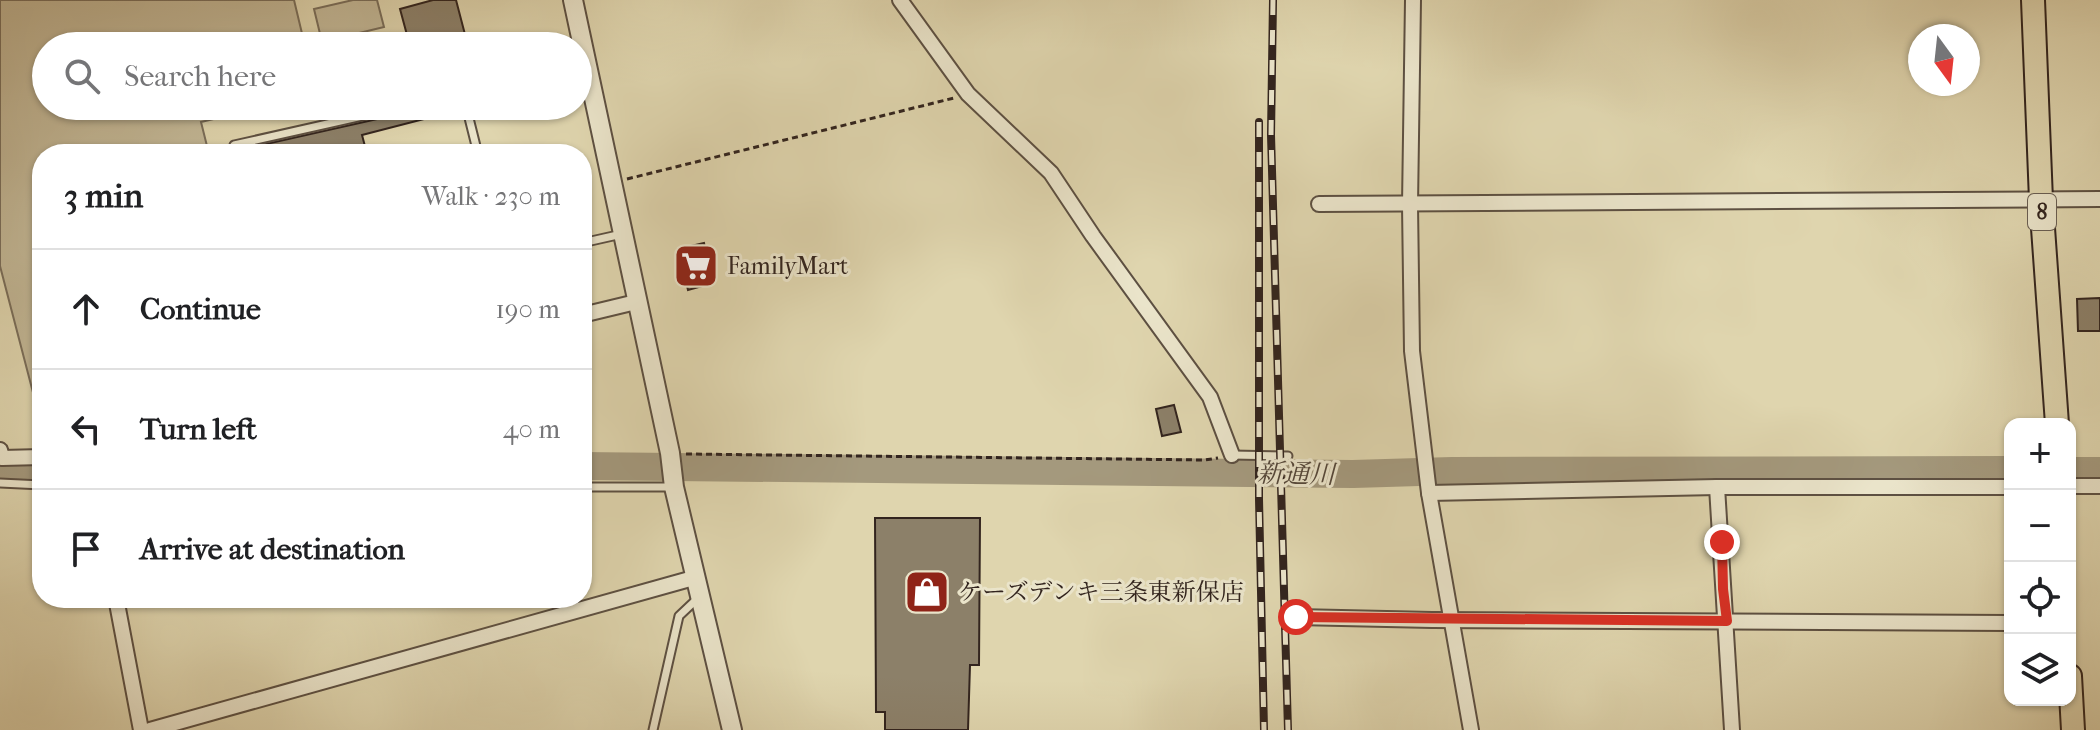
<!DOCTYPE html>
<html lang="en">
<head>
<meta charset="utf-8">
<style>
  body { margin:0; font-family:"IM FELL French Canon","Noto Serif JP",serif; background:#f6f6f6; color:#202124 }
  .controls { position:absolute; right:24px; bottom:24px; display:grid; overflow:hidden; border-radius:16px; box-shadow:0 2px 6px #0004 }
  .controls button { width:72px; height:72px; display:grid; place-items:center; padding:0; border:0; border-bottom:2px solid #e0e0e0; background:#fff; color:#202124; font:40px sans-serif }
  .compass { position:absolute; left:1908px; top:24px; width:72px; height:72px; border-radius:50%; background:#fff; box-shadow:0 2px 6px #0004; rotate:165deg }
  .stop { position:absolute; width:24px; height:24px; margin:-18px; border:6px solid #d93025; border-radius:50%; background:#fff }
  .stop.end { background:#d93025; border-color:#fff; box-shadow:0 2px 8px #0008 }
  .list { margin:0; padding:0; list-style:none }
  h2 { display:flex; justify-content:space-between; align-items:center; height:104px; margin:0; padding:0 32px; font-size:34px }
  h2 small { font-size:26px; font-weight:400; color:#757577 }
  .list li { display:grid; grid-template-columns:52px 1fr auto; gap:24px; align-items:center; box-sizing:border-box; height:120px; padding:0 32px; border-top:2px solid #e0e0e0 }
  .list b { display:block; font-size:30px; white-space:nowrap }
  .list em { font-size:26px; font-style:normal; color:#757577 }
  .icon { flex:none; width:44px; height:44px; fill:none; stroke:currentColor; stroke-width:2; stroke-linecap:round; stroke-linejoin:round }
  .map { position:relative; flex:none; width:2100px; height:730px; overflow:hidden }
  .search { position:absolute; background:#fff; box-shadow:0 2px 6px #0004; left:32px; top:32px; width:560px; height:88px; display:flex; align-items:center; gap:20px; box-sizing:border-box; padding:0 28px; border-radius:44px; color:#757577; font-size:30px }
  .panel { position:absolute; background:#fff; box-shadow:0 2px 6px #0004; left:32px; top:144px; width:560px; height:464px; border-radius:32px }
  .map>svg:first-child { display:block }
</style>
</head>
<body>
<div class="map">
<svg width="2100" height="730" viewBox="0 0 2100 730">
  <rect width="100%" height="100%" fill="#dfd5ae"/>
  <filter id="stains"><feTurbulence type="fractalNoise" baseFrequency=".0025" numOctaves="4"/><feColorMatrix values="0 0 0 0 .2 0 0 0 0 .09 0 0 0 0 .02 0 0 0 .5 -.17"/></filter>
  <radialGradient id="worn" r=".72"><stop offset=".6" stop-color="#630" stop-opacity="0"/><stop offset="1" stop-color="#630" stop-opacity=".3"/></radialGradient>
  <g fill="#c2b796" stroke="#7a6e5a" stroke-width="2">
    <path d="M 0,0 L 294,0 L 305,46 L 46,46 L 46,106 L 268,106 L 201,122 L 209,154 L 42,154 L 42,427 L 0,266 Z"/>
    <path d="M 353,0 L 377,0 L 384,27 L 322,42 L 314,9 Z"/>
  </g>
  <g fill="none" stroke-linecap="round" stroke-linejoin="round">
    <g stroke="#a4997d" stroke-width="28">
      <path d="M 582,466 L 1353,474 L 1452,471 L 2010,470"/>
      <path d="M 2070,471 L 2100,471"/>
      <path d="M 0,473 L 42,473"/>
    </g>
  </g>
  <g fill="#8c8069" stroke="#32241e" stroke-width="2">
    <path d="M 433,0 L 456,0 L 468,46 L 440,46 L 439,41 L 410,46 L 400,9 Z"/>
    <path d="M 413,106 L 459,106 L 459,110 L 362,135 L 367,154 L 245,154 L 244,149 L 408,112 Z"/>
    <path d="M 704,243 L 713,283 L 688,290 L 678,249 Z"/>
    <path d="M 2100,298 L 2100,331 L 2078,331 L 2077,299 Z"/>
    <path d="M 1174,405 L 1181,432 L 1162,436 L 1156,409 Z"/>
    <path d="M 875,518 L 980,518 L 979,665 L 970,665 L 968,730 L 885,730 L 885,712 L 876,712 Z"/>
  </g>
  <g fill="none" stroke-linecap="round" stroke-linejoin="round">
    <g stroke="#5d5042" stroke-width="11">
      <g id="service">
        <path d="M 466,106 L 478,154"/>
        <path d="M 237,154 L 234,145 L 407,106"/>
        <path d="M 582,243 L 622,234"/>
        <path d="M 1232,455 L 1288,456"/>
        <path d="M 0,483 L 42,485"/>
        <path d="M 582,487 L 672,487"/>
        <path d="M 653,730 L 679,616 L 697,599"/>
      </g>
    </g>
    <g stroke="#5d5042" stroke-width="18">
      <g id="minor">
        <path d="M 900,0 L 968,94 L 1051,173 L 1093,236 L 1210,397 L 1232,455"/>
        <path d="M 1413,0 L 1410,205 L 1412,351 L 1429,493 L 1471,730"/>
        <path d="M 1319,204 L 2100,199"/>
        <path d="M 582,315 L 636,302"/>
        <path d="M 0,450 L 2,458 L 42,457"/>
        <path d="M 2070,486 L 2100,486"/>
        <path d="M 1717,487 L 1732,730"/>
        <path d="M 1429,493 L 1717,487 L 2010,487"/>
        <path d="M 116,598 L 141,730"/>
        <path d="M 1296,617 L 1432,620 L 2010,623"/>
        <path d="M 150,730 L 697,577"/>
      </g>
    </g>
    <g stroke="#5d5042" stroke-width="22">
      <path id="tertiary" d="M 573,0 L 670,453 L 674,487 L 732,730"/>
    </g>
    <g stroke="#32241e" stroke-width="26">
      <g id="primary">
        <path d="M 2033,0 L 2041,200 L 2057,424"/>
        <path d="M 2070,676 L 2073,730"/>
      </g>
    </g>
    <g stroke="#32241e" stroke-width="3" stroke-dasharray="6 4" stroke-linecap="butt">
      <path d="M 627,179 L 954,98"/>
      <path d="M 686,454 L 1205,460 L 1218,458"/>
    </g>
    <use href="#service" stroke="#eae4ca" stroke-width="7"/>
    <use href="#minor" stroke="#eae4ca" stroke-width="14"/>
    <use href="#tertiary" stroke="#eae4ca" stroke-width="18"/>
    <use href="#primary" stroke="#dfd5ae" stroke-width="22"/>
    <g stroke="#32241e" stroke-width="8">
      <g id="rail">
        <path d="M 1273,0 L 1271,135 L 1288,730"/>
        <path d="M 1259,122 L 1259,499 L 1264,730"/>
      </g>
    </g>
    <use href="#rail" stroke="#eae4ca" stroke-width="5" stroke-dasharray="15" stroke-linecap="butt"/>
  </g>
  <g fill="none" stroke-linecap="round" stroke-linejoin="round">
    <path stroke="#d93025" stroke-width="10" d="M 1296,617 L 1727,621 L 1723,589 L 1722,542"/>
  </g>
  <defs>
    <g id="supermarket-square" transform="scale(2.3)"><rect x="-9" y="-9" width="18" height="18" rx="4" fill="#8f2418" stroke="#eae4ca"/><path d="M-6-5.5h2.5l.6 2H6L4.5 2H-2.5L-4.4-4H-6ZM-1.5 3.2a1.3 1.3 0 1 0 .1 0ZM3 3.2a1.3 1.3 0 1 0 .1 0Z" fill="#fff"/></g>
    <g id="shop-square" transform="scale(2.3)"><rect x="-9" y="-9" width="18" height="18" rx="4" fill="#8f2418" stroke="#eae4ca"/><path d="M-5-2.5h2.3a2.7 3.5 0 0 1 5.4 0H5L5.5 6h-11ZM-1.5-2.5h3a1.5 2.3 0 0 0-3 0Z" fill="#fff"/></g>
  </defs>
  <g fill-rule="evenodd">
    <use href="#supermarket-square" x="696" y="266"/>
    <use href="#shop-square" x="927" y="592"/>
  </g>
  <g text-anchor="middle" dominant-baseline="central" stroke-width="6" stroke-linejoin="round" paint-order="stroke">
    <rect fill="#eae4ca" stroke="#695e52" stroke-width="2" x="2028" y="194" width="28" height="36" rx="6"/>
    <g font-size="22" font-weight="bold" fill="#32241e">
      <text x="2042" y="212">8</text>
    </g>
    <g font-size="24" fill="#32241e" stroke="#eae4ca" text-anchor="start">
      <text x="727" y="266">FamilyMart</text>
      <text x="958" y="592">ケーズデンキ三条東新保店</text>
    </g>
    <g font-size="26" font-style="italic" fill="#54473a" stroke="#eae4ca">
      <text transform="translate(1296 474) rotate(1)">新通川</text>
    </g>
  </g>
  <rect width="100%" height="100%" filter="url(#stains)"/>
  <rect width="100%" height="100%" fill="url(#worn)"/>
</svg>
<div class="controls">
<button>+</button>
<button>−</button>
<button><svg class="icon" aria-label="locate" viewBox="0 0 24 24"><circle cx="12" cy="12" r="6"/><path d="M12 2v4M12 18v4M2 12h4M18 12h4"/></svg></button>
<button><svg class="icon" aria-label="layers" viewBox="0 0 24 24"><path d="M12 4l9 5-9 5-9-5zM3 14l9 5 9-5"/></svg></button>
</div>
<svg class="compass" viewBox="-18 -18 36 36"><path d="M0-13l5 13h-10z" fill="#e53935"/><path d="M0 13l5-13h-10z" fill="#757577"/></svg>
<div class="stop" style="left:1296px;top:617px"></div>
<div class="stop end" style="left:1722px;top:542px"></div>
<div class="search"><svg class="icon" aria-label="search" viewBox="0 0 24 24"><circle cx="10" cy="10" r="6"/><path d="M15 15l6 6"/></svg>Search here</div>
<section class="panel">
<h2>3 min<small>Walk · 230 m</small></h2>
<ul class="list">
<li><svg class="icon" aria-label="ahead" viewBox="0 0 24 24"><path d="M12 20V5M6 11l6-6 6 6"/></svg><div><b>Continue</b></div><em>190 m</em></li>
<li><svg class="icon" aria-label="left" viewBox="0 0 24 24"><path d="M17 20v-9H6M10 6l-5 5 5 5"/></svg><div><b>Turn left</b></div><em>40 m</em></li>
<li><svg class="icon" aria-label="arrive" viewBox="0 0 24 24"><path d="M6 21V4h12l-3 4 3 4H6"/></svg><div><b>Arrive at destination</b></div></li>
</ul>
</section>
</div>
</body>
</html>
